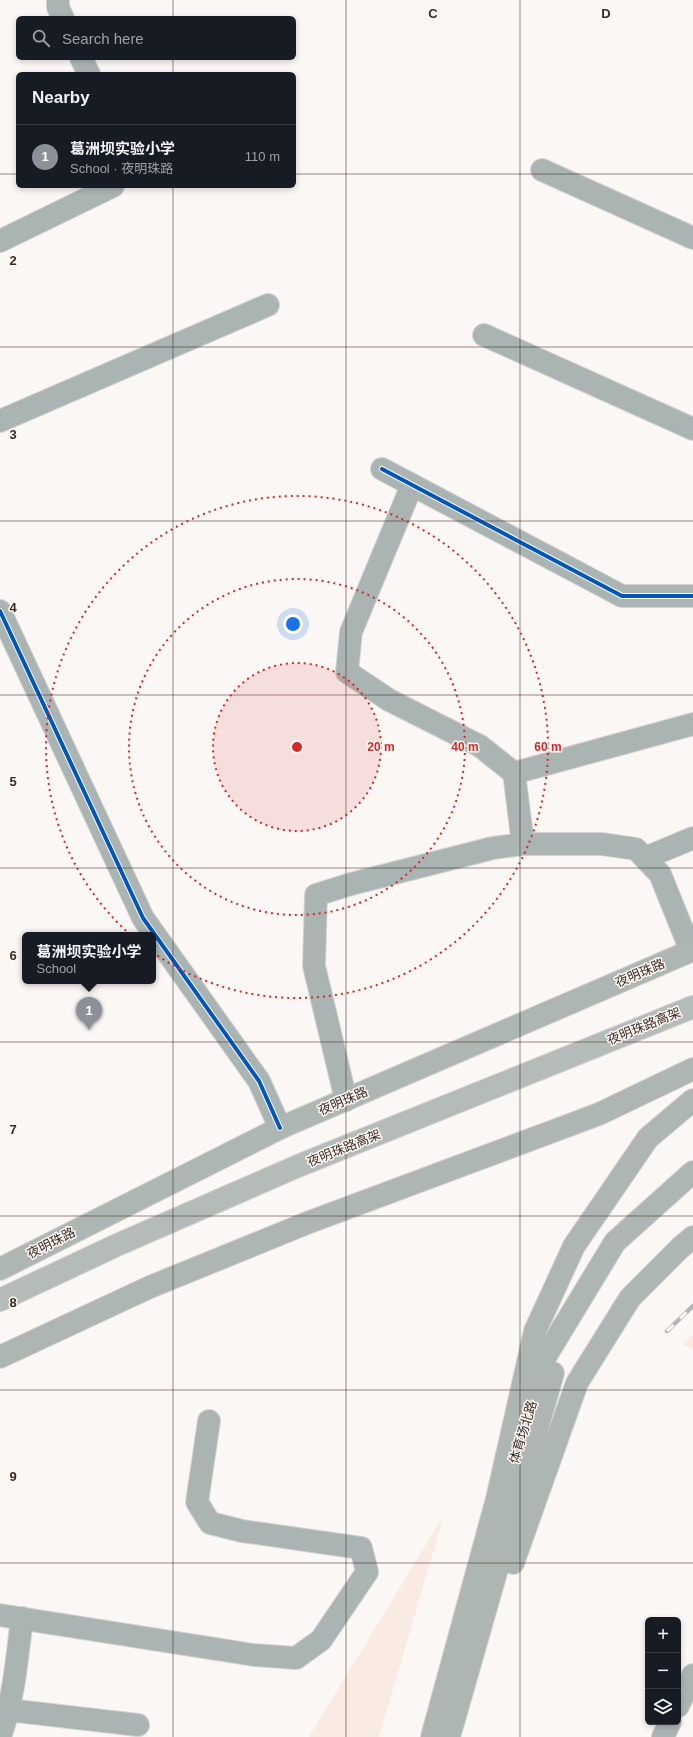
<!DOCTYPE html>
<html lang="en">
<head>
<meta charset="utf-8">
<style>
  body { margin:0; font-family:Helvetica,"Noto Sans SC",sans-serif; background:#20242c; color:#f1f3f6 }
  .controls { position:absolute; right:12px; bottom:12px; display:grid; overflow:hidden; border-radius:6px; box-shadow:0 2px 6px #0003 }
  .controls button { width:36px; height:36px; display:grid; place-items:center; padding:0; border:0; border-bottom:1px solid #363941; background:#171b24; color:#f1f3f6; font:20px sans-serif }
  .you { position:absolute; left:293px; top:624px; width:14px; height:14px; margin:-10px; border:3px solid #fff; border-radius:50%; background:#1a73e8; box-shadow:0 0 0 6px #1a73e833 }
  .badge { display:grid; place-items:center; width:26px; height:26px; border-radius:50%; background:#8c9099; color:#fff; font-size:13px; font-weight:700 }
  .pin { position:absolute; translate:-50% -33px; filter:drop-shadow(0 1px 2px #0008) }
  .pin::after { content:''; position:absolute; top:21px; width:14px; height:12px; background:inherit; clip-path:polygon(0 0,100% 0,50% 100%) }
  .popup { position:absolute; left:22px; top:932px; width:134px; height:52px; box-sizing:border-box; display:grid; place-content:center; border-radius:6px; background:#171b24; filter:drop-shadow(0 1px 3px #0005); font-size:13px; white-space:nowrap; color:#9ea1a6 }
  .popup b { font-size:15px; color:#f1f3f6 }
  .popup::after { content:''; position:absolute; left:50%; top:100%; margin-left:-8px; border:8px solid transparent; border-top-color:#171b24 }
  .list { margin:0; padding:0; list-style:none }
  h2 { display:flex; justify-content:space-between; align-items:center; height:52px; margin:0; padding:0 16px; font-size:17px }
  h2 small { font-size:13px; font-weight:400; color:#9ea1a6 }
  .list li { display:grid; grid-template-columns:26px 1fr auto; gap:12px; align-items:center; box-sizing:border-box; height:64px; padding:0 16px; border-top:1px solid #363941 }
  .list b { display:block; font-size:15px; white-space:nowrap }
  .list p { margin:0; font-size:13px; white-space:nowrap; color:#9ea1a6 }
  .list em { font-size:13px; font-style:normal; color:#9ea1a6 }
  .icon { flex:none; width:22px; height:22px; fill:none; stroke:currentColor; stroke-width:2; stroke-linecap:round; stroke-linejoin:round }
  .map { position:relative; flex:none; width:693px; height:1737px; overflow:hidden }
  .search { position:absolute; background:#171b24; box-shadow:0 2px 6px #0003; left:16px; top:16px; width:280px; height:44px; display:flex; align-items:center; gap:10px; box-sizing:border-box; padding:0 14px; border-radius:6px; color:#9ea1a6; font-size:15px }
  .panel { position:absolute; background:#171b24; box-shadow:0 2px 6px #0003; left:16px; top:72px; width:280px; height:116px; border-radius:6px }
  .map>svg:first-child { display:block }
</style>
</head>
<body>
<div class="map">
<svg width="693" height="1737" viewBox="0 0 693 1737">
  <rect width="100%" height="100%" fill="#fbf7f5"/>
  <g fill="#f9eae2">
    <path d="M 693,1334 L 693,1349 L 683,1344 Z"/>
    <path d="M 444,1515 L 379,1737 L 309,1737 Z"/>
  </g>
  <g fill="none" stroke-linecap="round" stroke-linejoin="round">
    <g stroke="#d7d3d1" stroke-width="24">
      <g id="minor">
        <path d="M 58,0 L 58,7 L 63,18"/>
        <path d="M 81,58 L 89,74"/>
        <path d="M 542,170 L 693,238"/>
        <path d="M 0,241 L 113,186"/>
        <path d="M 484,335 L 693,429"/>
        <path d="M 0,421 L 268,305"/>
        <path d="M 382,469 L 622,596 L 693,596"/>
        <path d="M 0,611 L 143,918 L 259,1081 L 280,1128"/>
        <path d="M 514,773 L 693,724"/>
        <path d="M 523,844 L 602,844 L 636,849 L 660,874 L 691,951"/>
        <path d="M 645,858 L 693,838"/>
        <path d="M 346,1100 L 314,966 L 316,895 L 351,884 L 493,848 L 523,844 L 514,773 L 480,746 L 389,700 L 347,672 L 351,632 L 412,485"/>
        <path d="M 0,1615 L 254,1655 L 296,1658 L 321,1640 L 367,1572 L 361,1548 L 242,1531 L 210,1523 L 197,1502 L 209,1421"/>
        <path d="M 678,1706 L 693,1675"/>
        <path d="M 8,1710 L 138,1725"/>
        <path d="M 0,1737 C 14,1699 17,1658 22,1618"/>
        <path d="M 663,1737 L 670,1722"/>
      </g>
    </g>
    <g stroke="#d7d3d1" stroke-width="24">
      <g id="major">
        <path d="M 0,1269 L 280,1128 L 693,950"/>
        <path d="M 0,1357 L 150,1287 L 307,1223 L 599,1114 L 693,1069"/>
        <path d="M 536,1389 L 544,1359 L 615,1242 L 693,1172"/>
        <path d="M 513,1563 L 577,1383 L 630,1298 L 680,1248 L 693,1237"/>
        <path d="M 432,1737 L 497,1499 L 535,1331 L 574,1246 L 648,1138 L 693,1100"/>
        <path d="M 449,1737 L 553,1373"/>
      </g>
    </g>
    <g stroke="#d7d3d1" stroke-width="24">
      <path id="highway" d="M 0,1300 L 117,1245 L 298,1166 L 693,1007"/>
    </g>
    <use href="#minor" stroke="#aab5b3" stroke-width="22"/>
    <use href="#major" stroke="#aeb6b4" stroke-width="22"/>
    <use href="#highway" stroke="#b5bbb9" stroke-width="22"/>
    <g stroke="#b3b6b4" stroke-width="4.5">
      <path id="rail" d="M 667,1331 L 693,1306"/>
    </g>
    <use href="#rail" stroke="#fdf6f3" stroke-width="3" stroke-dasharray="9" stroke-linecap="butt"/>
    <g stroke="#fdf6f3" stroke-width="6">
      <g id="cycleway">
        <path d="M 382,469 L 622,596 L 693,596"/>
        <path d="M 0,611 L 143,918 L 259,1081 L 280,1128"/>
      </g>
    </g>
    <use href="#cycleway" stroke="#0057b8" stroke-width="4"/>
  </g>
  <path fill="none" stroke="#3a2d27" stroke-width="1" stroke-opacity="0.55" d="M 173,0 L 173,18M 346,0 L 346,1737M 520,0 L 520,1737M 173,58 L 173,74M 0,174 L 18,174M 294,174 L 693,174M 173,186 L 173,1737M 0,347 L 693,347M 0,521 L 693,521M 0,695 L 693,695M 0,868 L 693,868M 0,1042 L 693,1042M 0,1216 L 693,1216M 0,1390 L 693,1390M 0,1563 L 693,1563"/>
  <circle cx="297" cy="747" r="84" fill="#d62828" fill-opacity=".12"/>
  <g fill="none" stroke="#d62828" stroke-width="2" stroke-dasharray="2 4">
    <circle cx="297" cy="747" r="84"/>
    <circle cx="297" cy="747" r="168"/>
    <circle cx="297" cy="747" r="251"/>
  </g>
  <g text-anchor="middle" dominant-baseline="central" stroke-width="3" stroke-linejoin="round" paint-order="stroke">
    <g font-size="13" fill="#3a2d27" stroke="#fdf6f3">
      <text transform="translate(640 973) rotate(-23)">夜明珠路</text>
      <text transform="translate(644 1026) rotate(-22)">夜明珠路高架</text>
      <text transform="translate(343 1101) rotate(-23)">夜明珠路</text>
      <text transform="translate(344 1148) rotate(-22)">夜明珠路高架</text>
      <text transform="translate(51 1243) rotate(-27)">夜明珠路</text>
      <text transform="translate(523 1432) rotate(-73)">体育场北路</text>
    </g>
  </g>
  <g font-size="13" text-anchor="middle" font-weight="bold" fill="#3a2d27" stroke="#fdf6f3" stroke-width="3" stroke-linejoin="round" paint-order="stroke">
    <text x="433" y="18">C</text>
    <text x="606" y="18">D</text>
    <text x="13" y="265">2</text>
    <text x="13" y="439">3</text>
    <text x="13" y="612">4</text>
    <text x="13" y="786">5</text>
    <text x="13" y="960">6</text>
    <text x="13" y="1134">7</text>
    <text x="13" y="1307">8</text>
    <text x="13" y="1481">9</text>
  </g>
  <circle cx="297" cy="747" r="6" fill="#d62828" stroke="#fdf6f3" stroke-width="2"/>
  <g font-size="12" text-anchor="middle" font-weight="bold" fill="#d62828" stroke="#fdf6f3" stroke-width="3" stroke-linejoin="round" paint-order="stroke">
    <text x="381" y="751">20 m</text>
    <text x="465" y="751">40 m</text>
    <text x="548" y="751">60 m</text>
  </g>
</svg>
<div class="controls">
<button>+</button>
<button>−</button>
<button><svg class="icon" aria-label="layers" viewBox="0 0 24 24"><path d="M12 4l9 5-9 5-9-5zM3 14l9 5 9-5"/></svg></button>
</div>
<div class="you"></div>
<div class="pin badge" style="left:89px;top:1030px">1</div>
<div class="popup"><b>葛洲坝实验小学</b>School</div>
<div class="search"><svg class="icon" aria-label="search" viewBox="0 0 24 24"><circle cx="10" cy="10" r="6"/><path d="M15 15l6 6"/></svg>Search here</div>
<section class="panel">
<h2>Nearby<small></small></h2>
<ul class="list">
<li><span class="badge">1</span><div><b>葛洲坝实验小学</b><p>School · 夜明珠路</p></div><em>110 m</em></li>
</ul>
</section>
</div>
</body>
</html>
